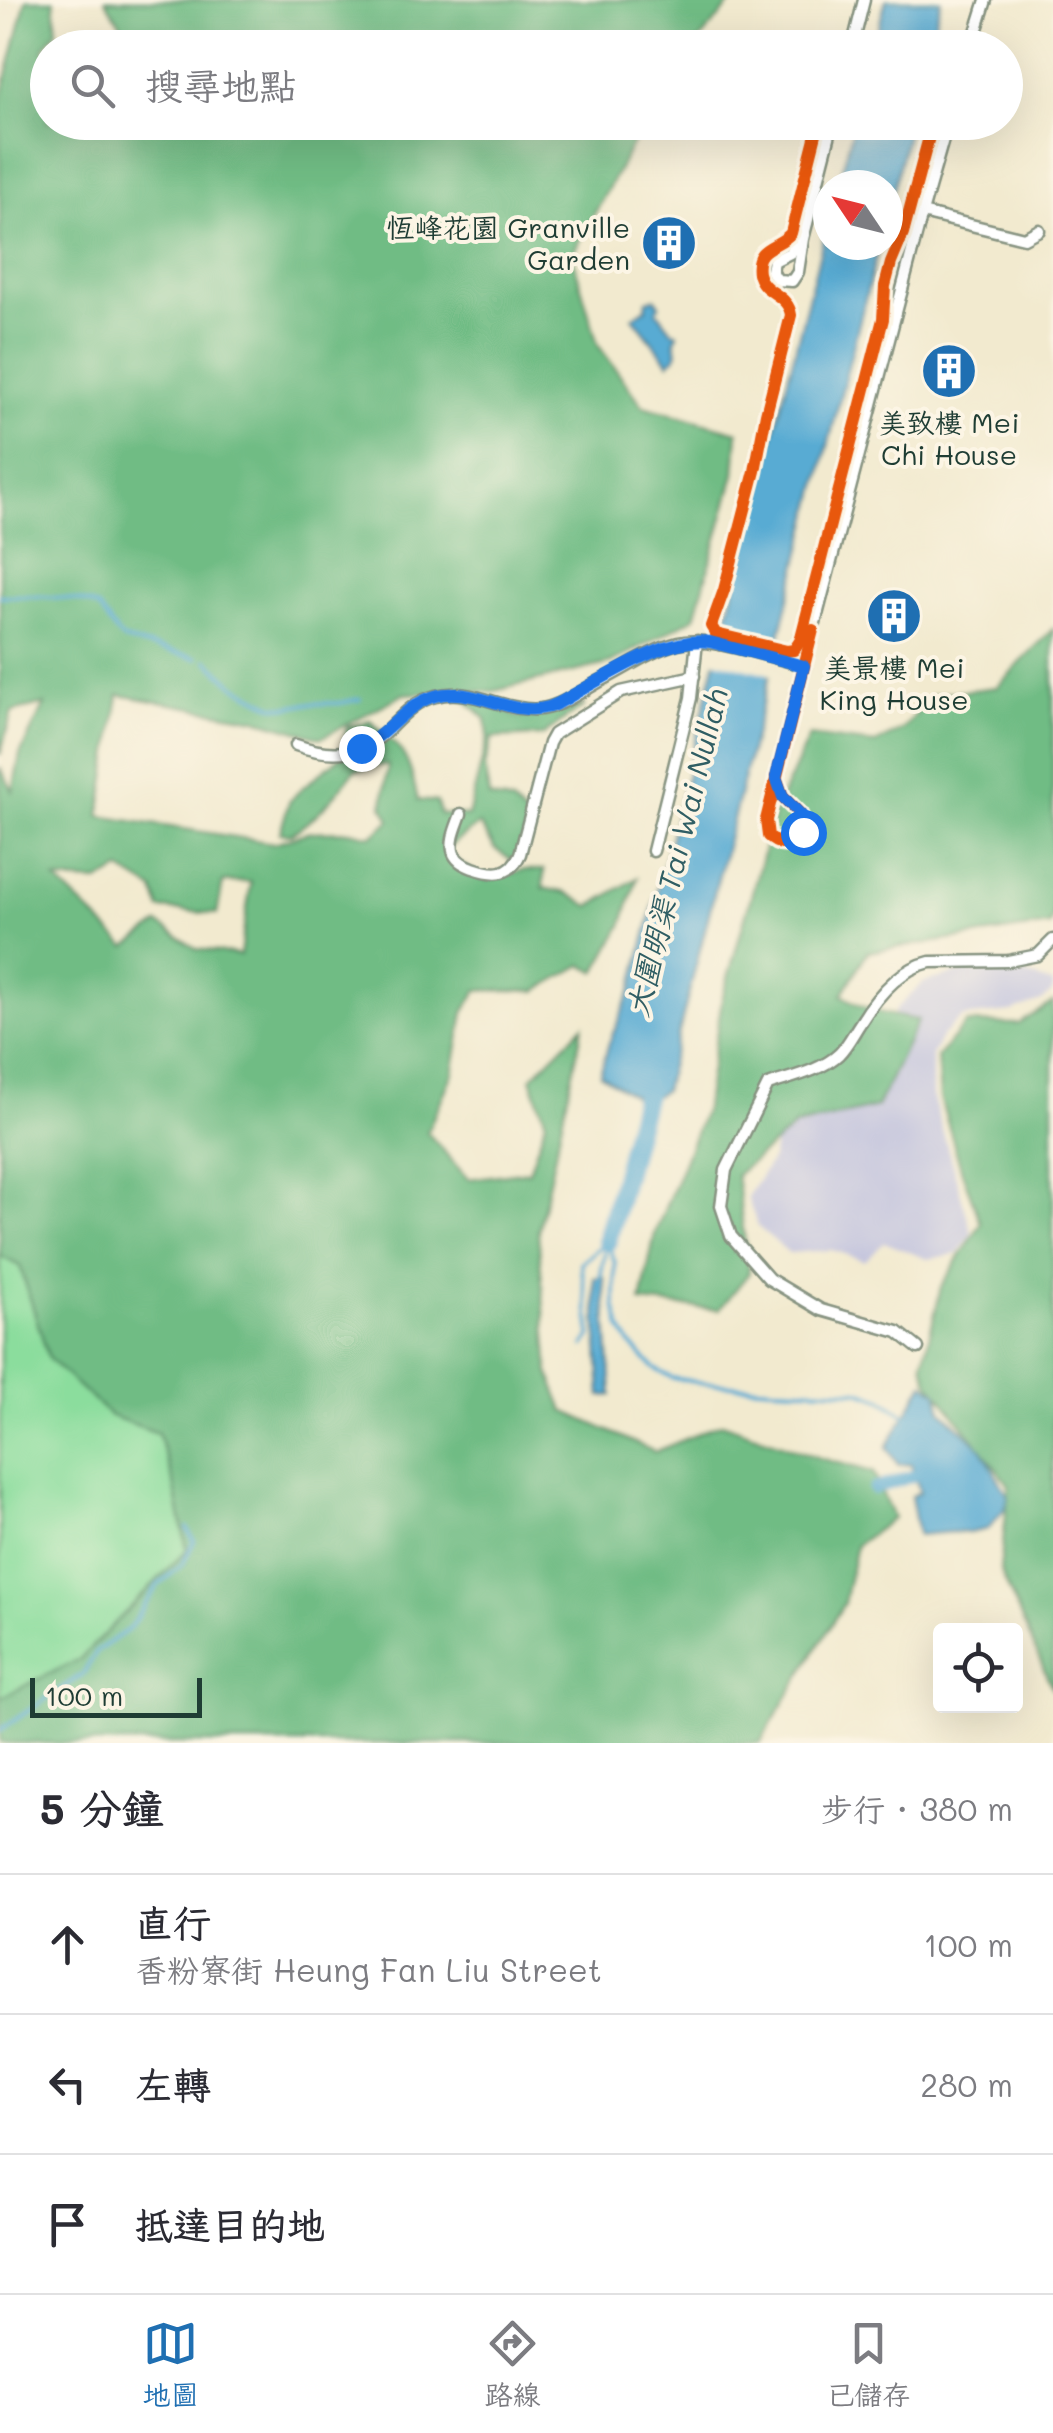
<!DOCTYPE html>
<html lang="zh-TW">
<head>
<meta charset="utf-8">
<style>
  body { margin:0; font-family:Mali,"LXGW WenKai TC",sans-serif; background:#f2f2f3; color:#2b2b33 }
  .controls { position:absolute; right:30px; bottom:30px; display:grid; overflow:hidden; border-radius:10px; box-shadow:0 10px 40px #0002 }
  .controls button { width:90px; height:90px; display:grid; place-items:center; padding:0; border:0; border-bottom:2px solid #e1e1e2; background:#fff; color:#2b2b33; font:50px sans-serif }
  .compass { position:absolute; left:813px; top:170px; width:90px; height:90px; border-radius:50%; background:#fff; box-shadow:0 10px 40px #0002; rotate:305deg }
  .scale { position:absolute; left:30px; bottom:25px; width:172px; box-sizing:border-box; padding-left:10px; border:5px solid #1f3d34; border-top:0; font-size:28px; line-height:35px; white-space:nowrap; color:#1f3d34; -webkit-text-stroke:8px #fcf5e5; paint-order:stroke }
  .stop { position:absolute; width:30px; height:30px; margin:-22px; border:8px solid #1a73e8; border-radius:50%; background:#fff }
  .stop.end { background:#1a73e8; border-color:#fff; box-shadow:0 2px 10px #0008 }
  .list { margin:0; padding:0; list-style:none }
  h2 { display:flex; justify-content:space-between; align-items:center; height:130px; margin:0; padding:0 40px; font-size:42px }
  h2 small { font-size:32px; font-weight:400; color:#7c7c81 }
  .list li { display:grid; grid-template-columns:65px 1fr auto; gap:30px; align-items:center; box-sizing:border-box; height:140px; padding:0 40px; border-top:2px solid #e1e1e2 }
  .list b { display:block; font-size:38px; white-space:nowrap }
  .list p { margin:0; font-size:32px; white-space:nowrap; color:#7c7c81 }
  .list em { font-size:32px; font-style:normal; color:#7c7c81 }
  .icon { flex:none; width:55px; height:55px; fill:none; stroke:currentColor; stroke-width:2; stroke-linecap:round; stroke-linejoin:round }
  .map { position:relative; flex:none; width:1053px; height:1743px; overflow:hidden }
  .search { position:absolute; background:#fff; box-shadow:0 10px 40px #0002; left:30px; right:30px; top:30px; height:110px; display:flex; align-items:center; gap:25px; box-sizing:border-box; padding:0 35px; border-radius:55px; color:#7c7c81; font-size:38px }
  .sheet { height:550px; background:#fff }
  nav { display:flex; justify-content:space-around; align-items:center; box-sizing:border-box; height:140px; border-top:2px solid #e1e1e2; background:#fff; font-size:28px; color:#7c7c81 }
  nav a { display:grid; justify-items:center; gap:5px }
  nav .on { color:#1f6fb2 }
  .map>svg:first-child { display:block }
</style>
</head>
<body>
<div class="map">
<svg width="1053" height="1743" viewBox="0 0 1053 1743">
  <rect width="100%" height="100%" fill="#fcf5e5"/>
  <filter id="ink" filterUnits="userSpaceOnUse"><feTurbulence type="fractalNoise" baseFrequency=".01" numOctaves="2"/><feDisplacementMap in="SourceGraphic" scale="20" xChannelSelector="R" yChannelSelector="G"/><feConvolveMatrix kernelMatrix="1 2 1 2 8 2 1 2 1" color-interpolation-filters="sRGB"/></filter>
  <filter id="wash" filterUnits="userSpaceOnUse"><feTurbulence type="fractalNoise" baseFrequency=".0048" numOctaves="4" result="noise"/><feDisplacementMap in="SourceGraphic" scale="40" xChannelSelector="R" yChannelSelector="G"/><feGaussianBlur stdDeviation="2.25" result="paint"/><feColorMatrix in="noise" values="0 0 0 0 0 0 0 0 0 0 0 0 0 0 0 0 0 1.4 0 .05"/><feComposite in="paint" operator="in"/></filter>
  <g filter="url(#wash)">
    <rect width="100%" height="100%" fill="#f2eacf"/>
    <path fill="#c1c2dd" d="M 967,971 L 1026,974 L 1053,984 L 1053,991 L 1044,1000 L 1012,1012 L 962,1017 L 942,1036 L 932,1054 L 932,1095 L 972,1233 L 958,1254 L 927,1259 L 884,1242 L 865,1261 L 832,1250 L 789,1253 L 758,1227 L 747,1197 L 772,1159 L 777,1134 L 883,1051 L 896,1009 L 924,982 Z"/>
    <path fill="#8bdd9d" stroke="#558d68" stroke-width="2.5" d="M 0,1256 L 20,1266 L 49,1359 L 111,1416 L 158,1433 L 174,1483 L 187,1550 L 80,1659 L 0,1698 Z"/>
    <g fill="#70bc84" stroke="#487c5c" stroke-width="2.5" fill-rule="evenodd">
      <path d="M 26,0 L 54,0 L 57,31 L 44,48 L 48,73 L 48,122 L 644,123 L 572,255 L 598,345 L 643,406 L 738,432 L 735,474 L 695,617 L 611,663 L 494,691 L 468,692 L 518,717 L 585,705 L 542,736 L 492,738 L 485,766 L 489,797 L 512,803 L 530,820 L 515,863 L 495,849 L 479,824 L 445,850 L 461,864 L 486,880 L 523,870 L 544,870 L 543,888 L 567,893 L 590,906 L 637,878 L 622,926 L 596,972 L 582,965 L 536,991 L 477,990 L 464,1013 L 453,1073 L 427,1132 L 468,1179 L 529,1171 L 546,1121 L 531,1078 L 583,1026 L 538,1231 L 549,1373 L 564,1411 L 655,1452 L 722,1423 L 820,1458 L 873,1472 L 893,1518 L 856,1545 L 844,1603 L 760,1743 L 0,1743 L 0,1698 L 80,1659 L 187,1550 L 174,1483 L 158,1433 L 111,1416 L 49,1359 L 20,1266 L 0,1256 L 0,767 L 13,791 L 20,754 L 45,704 L 12,712 L 0,755 L 0,103 ZM 457,692 L 486,719 L 488,737 L 468,816 L 440,814 L 437,802 L 418,800 C 414,784 411,765 401,751 C 393,741 380,731 371,721 L 347,727 L 340,757 L 302,788 L 289,802 L 280,833 L 291,834 C 317,818 336,795 355,770 L 388,764 L 383,806 L 390,820 L 372,836 L 350,831 L 309,832 L 274,843 L 100,816 L 119,695 L 256,719 L 321,738 L 404,694 ZM 121,870 L 154,890 L 160,909 L 217,914 L 223,882 L 251,882 L 240,955 L 197,949 L 159,924 L 126,947 L 56,880 L 98,882 Z"/>
      <path d="M 105,0 L 734,0 L 694,47 L 120,48 L 125,31 Z"/>
      <path d="M 1053,629 L 1053,914 L 1050,925 L 867,952 L 842,995 C 866,1011 889,1015 918,1020 L 877,1107 L 795,1126 L 736,1175 L 749,1273 L 719,1310 L 641,1302 L 655,1233 L 704,1111 L 722,999 L 775,811 L 809,736 L 875,744 L 903,729 L 933,695 L 997,687 Z"/>
      <path d="M 1053,1002 L 1053,1690 L 1000,1570 L 1009,1485 L 929,1382 L 923,1363 L 941,1287 L 981,1223 L 962,1172 L 940,1098 L 937,1057 L 966,1023 L 1019,1024 Z"/>
    </g>
    <g fill="#58abd3" stroke="#3c7484" stroke-width="2.5">
      <path d="M 886,0 L 941,0 L 929,47 L 873,47 Z"/>
      <path d="M 854,123 L 910,123 L 888,210 L 888,185 L 838,185 Z"/>
      <path d="M 828,221 L 828,245 L 879,245 L 664,1091 L 643,1102 L 600,1074 L 609,1043 L 632,989 Z"/>
      <path d="M 655,298 L 660,304 L 657,311 L 673,332 L 676,332 L 678,335 L 675,339 L 677,354 L 669,363 L 633,317 L 646,308 L 647,300 Z"/>
      <path d="M 594,1278 L 604,1278 L 612,1395 L 601,1396 Z"/>
      <path d="M 924,1383 L 937,1392 L 942,1411 L 981,1448 L 1008,1496 L 1006,1507 L 988,1529 L 969,1533 L 953,1532 L 918,1535 L 911,1496 L 920,1492 L 911,1464 L 898,1465 L 887,1447 Z"/>
    </g>
    <path fill="#f2eacf" d="M 722,625 L 784,641 L 775,676 L 712,660 Z"/>
    <g fill="none" stroke-linecap="round" stroke-linejoin="round">
      <g stroke="#58abd3" stroke-width="4">
        <path d="M 0,596 C 21,595 82,596 98,608 C 108,617 112,631 124,640 L 197,658"/>
        <path d="M 207,660 L 235,686 L 273,706 L 287,707 L 303,704 L 340,703 L 360,699"/>
        <path d="M 607,1241 L 615,1263 L 615,1305 L 621,1328 L 631,1345 L 655,1369 L 672,1378 L 704,1383 L 775,1388 L 859,1391 L 882,1399 L 907,1417"/>
        <path d="M 600,1280 L 606,1245"/>
        <path d="M 584,1346 L 591,1335 L 581,1263 L 607,1241"/>
        <path d="M 0,1730 L 83,1674 L 97,1651 L 129,1629 L 158,1585 L 182,1565 L 194,1541 L 187,1528"/>
      </g>
      <path stroke="#58abd3" stroke-width="12" d="M 874,1489 L 930,1470"/>
      <path stroke="#58abd3" stroke-width="20" d="M 607,1241 L 649,1078"/>
    </g>
  </g>
  <g filter="url(#ink)">
    <g fill="none" stroke-linecap="round" stroke-linejoin="round">
      <g stroke="#889482" stroke-width="15">
        <g id="minor">
          <path d="M 852,48 L 864,0"/>
          <path d="M 971,48 L 986,0"/>
          <path d="M 922,213 L 1024,238 L 1039,230"/>
          <path d="M 803,239 L 790,253 L 774,261 L 772,271 L 777,280 L 792,281 L 798,272 L 803,239 L 833,122"/>
          <path d="M 296,745 C 329,757 362,756 388,730 C 403,715 414,701 436,696 C 471,686 506,713 541,709 C 562,706 583,690 602,680 C 626,668 651,650 678,643 C 711,636 769,657 804,665"/>
          <path d="M 776,777 L 783,797 L 799,813 L 804,824 L 799,838 C 789,847 778,846 768,836 L 766,820 L 804,665 L 922,213 L 948,122"/>
          <path d="M 461,814 C 457,826 449,841 454,854 C 458,862 465,865 473,868 C 494,875 510,877 520,854 L 549,743 L 554,734 L 621,692 L 694,676"/>
          <path d="M 653,851 L 691,698 L 697,641"/>
          <path d="M 918,1348 L 898,1332 L 821,1310 L 769,1279 L 731,1236 L 721,1206 L 726,1170 L 768,1085 C 791,1077 821,1071 839,1054 C 848,1045 854,1032 861,1022 C 877,996 899,969 930,962 L 1008,961 L 1038,955 L 1053,940"/>
        </g>
      </g>
      <use href="#minor" stroke="#fff" stroke-width="10"/>
      <g stroke="#fcf5e5" stroke-width="19">
        <g id="cycleway">
          <path d="M 819,122 L 791,233 C 779,248 754,245 758,273 C 762,294 788,293 791,315 L 766,414 L 755,471 L 724,590 L 711,626 L 716,634 L 787,651 L 794,650 L 800,641 L 883,319 L 885,286 L 891,263 L 903,234 L 933,122"/>
          <path d="M 776,777 L 783,797 L 799,813 L 804,824 L 799,838 C 789,847 778,846 768,836 L 766,820 L 813,630"/>
        </g>
      </g>
      <use href="#cycleway" stroke="#e8590c" stroke-width="12"/>
    </g>
  </g>
  <g fill="none" stroke-linecap="round" stroke-linejoin="round" filter="url(#ink)">
    <path stroke="#1a73e8" stroke-width="12" d="M 361,748 C 389,734 404,705 435,696 C 473,685 511,718 549,707 C 559,704 568,698 576,693 C 613,673 668,636 710,642 L 804,666 L 776,777 L 783,797 L 802,816 L 804,824 L 803,832"/>
  </g>
  <defs>
    <g id="building-disc" transform="scale(2.875)"><circle r="9.5" fill="#1f6fb2" stroke="#fcf5e5"/><path d="M-4-6H4V6H1V3H-1V6H-4ZM-2.5-4.3h1.7v1.8h-1.7ZM.8-4.3h1.7v1.8H.8ZM-2.5-1h1.7V.8h-1.7ZM.8-1h1.7V.8H.8Z" fill="#fff"/></g>
  </defs>
  <g fill-rule="evenodd">
    <use href="#building-disc" x="669" y="243"/>
    <use href="#building-disc" x="949" y="371"/>
    <use href="#building-disc" x="894" y="616"/>
  </g>
  <g text-anchor="middle" dominant-baseline="central" stroke-width="8" stroke-linejoin="round" paint-order="stroke">
    <g font-size="28" fill="#1f3d34" stroke="#fcf5e5">
      <text x="630" y="227" text-anchor="end">恆峰花園 Granville<tspan x="630" dy="32">Garden</tspan></text>
      <text x="949" y="422">美致樓 Mei<tspan x="949" dy="32">Chi House</tspan></text>
      <text x="894" y="667">美景樓 Mei<tspan x="894" dy="32">King House</tspan></text>
    </g>
    <g font-size="30" font-style="italic" fill="#305e64" stroke="#fcf5e5">
      <text transform="translate(676 852) rotate(-76)">大圍明渠 Tai Wai Nullah</text>
    </g>
  </g>
</svg>
<div class="controls">
<button><svg class="icon" aria-label="locate" viewBox="0 0 24 24"><circle cx="12" cy="12" r="6"/><path d="M12 2v4M12 18v4M2 12h4M18 12h4"/></svg></button>
</div>
<svg class="compass" viewBox="-18 -18 36 36"><path d="M0-13l5 13h-10z" fill="#e53935"/><path d="M0 13l5-13h-10z" fill="#7c7c81"/></svg>
<div class="scale">100 m</div>
<div class="stop" style="left:803px;top:832px"></div>
<div class="stop end" style="left:361px;top:748px"></div>
<div class="search"><svg class="icon" aria-label="search" viewBox="0 0 24 24"><circle cx="10" cy="10" r="6"/><path d="M15 15l6 6"/></svg>搜尋地點</div>
</div>
<section class="sheet">
<h2>5 分鐘<small>步行 · 380 m</small></h2>
<ul class="list">
<li><svg class="icon" aria-label="ahead" viewBox="0 0 24 24"><path d="M12 20V5M6 11l6-6 6 6"/></svg><div><b>直行</b><p>香粉寮街 Heung Fan Liu Street</p></div><em>100 m</em></li>
<li><svg class="icon" aria-label="left" viewBox="0 0 24 24"><path d="M17 20v-9H6M10 6l-5 5 5 5"/></svg><div><b>左轉</b></div><em>280 m</em></li>
<li><svg class="icon" aria-label="arrive" viewBox="0 0 24 24"><path d="M6 21V4h12l-3 4 3 4H6"/></svg><div><b>抵達目的地</b></div></li>
</ul>
</section>
<nav>
<a class="on"><svg class="icon" aria-label="map" viewBox="0 0 24 24"><path d="M3 6l6-2 6 2 6-2v14l-6 2-6-2-6 2zM9 4v14M15 6v14"/></svg>地圖</a>
<a><svg class="icon" aria-label="directions" viewBox="0 0 24 24"><path d="M12 3l9 9-9 9-9-9zM9 14v-3h6M13 9l2 2-2 2"/></svg>路線</a>
<a><svg class="icon" aria-label="saved" viewBox="0 0 24 24"><path d="M7 4h10v16l-5-4-5 4z"/></svg>已儲存</a>
</nav>
</body>
</html>
